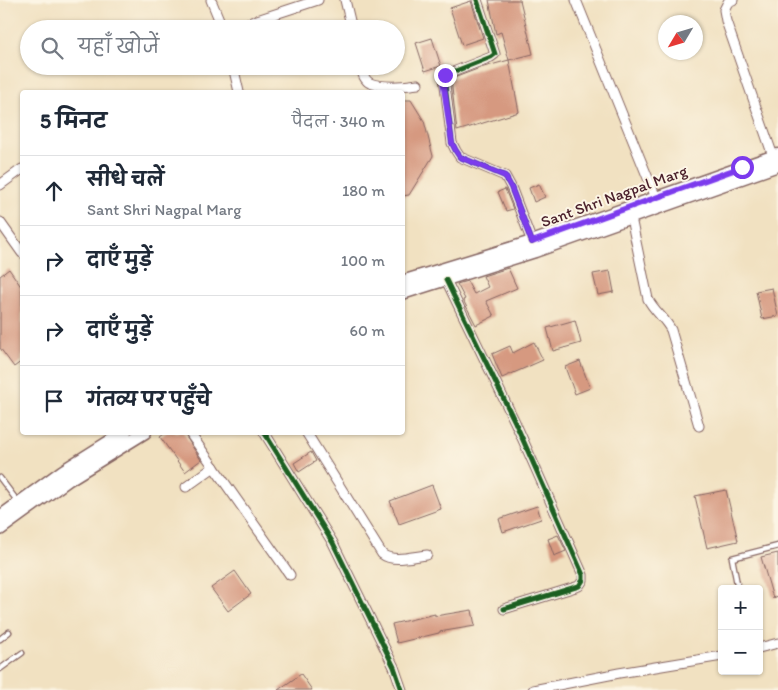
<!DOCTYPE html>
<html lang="hi">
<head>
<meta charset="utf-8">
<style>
  body { margin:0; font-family:Itim,"Playpen Sans Deva",sans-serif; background:#f2f2f3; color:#1f2937 }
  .controls { position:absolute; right:15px; bottom:15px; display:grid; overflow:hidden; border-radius:5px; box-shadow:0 1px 4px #0004 }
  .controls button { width:45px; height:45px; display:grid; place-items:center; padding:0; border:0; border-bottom:1px solid #e0e1e3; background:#fff; color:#1f2937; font:25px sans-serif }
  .compass { position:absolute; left:658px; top:15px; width:45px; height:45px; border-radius:50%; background:#fff; box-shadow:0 1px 4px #0004; rotate:232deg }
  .stop { position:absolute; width:15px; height:15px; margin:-11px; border:4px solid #7c3aed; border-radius:50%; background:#fff }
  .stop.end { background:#7c3aed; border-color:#fff; box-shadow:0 1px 5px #0008 }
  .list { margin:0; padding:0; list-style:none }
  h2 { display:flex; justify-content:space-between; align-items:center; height:65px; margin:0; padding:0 20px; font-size:21px }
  h2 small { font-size:16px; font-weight:400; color:#747a83 }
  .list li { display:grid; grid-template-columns:32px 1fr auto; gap:15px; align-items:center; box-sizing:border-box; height:70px; padding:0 20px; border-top:1px solid #e0e1e3 }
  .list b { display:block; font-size:19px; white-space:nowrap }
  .list p { margin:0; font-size:16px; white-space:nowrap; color:#747a83 }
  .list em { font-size:16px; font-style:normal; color:#747a83 }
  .icon { flex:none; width:28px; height:28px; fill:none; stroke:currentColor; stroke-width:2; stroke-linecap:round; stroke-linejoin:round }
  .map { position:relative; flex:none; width:778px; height:690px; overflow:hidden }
  .search { position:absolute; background:#fff; box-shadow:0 1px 4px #0004; left:20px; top:20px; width:385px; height:55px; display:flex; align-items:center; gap:12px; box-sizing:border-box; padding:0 18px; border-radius:28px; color:#747a83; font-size:19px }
  .panel { position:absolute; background:#fff; box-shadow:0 1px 4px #0004; left:20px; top:90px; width:385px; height:345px; border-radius:5px }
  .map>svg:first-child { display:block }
</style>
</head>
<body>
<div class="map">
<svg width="778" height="690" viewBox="0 0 778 690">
  <rect width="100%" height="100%" fill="#fcf5e5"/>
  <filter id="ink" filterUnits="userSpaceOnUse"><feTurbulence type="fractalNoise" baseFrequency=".02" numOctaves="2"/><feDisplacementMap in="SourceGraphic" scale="10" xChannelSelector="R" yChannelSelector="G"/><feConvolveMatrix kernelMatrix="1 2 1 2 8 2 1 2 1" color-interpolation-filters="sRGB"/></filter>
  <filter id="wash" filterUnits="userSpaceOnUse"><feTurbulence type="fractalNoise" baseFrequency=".0096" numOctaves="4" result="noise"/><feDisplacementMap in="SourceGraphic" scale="20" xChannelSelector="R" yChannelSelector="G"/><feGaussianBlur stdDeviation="1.12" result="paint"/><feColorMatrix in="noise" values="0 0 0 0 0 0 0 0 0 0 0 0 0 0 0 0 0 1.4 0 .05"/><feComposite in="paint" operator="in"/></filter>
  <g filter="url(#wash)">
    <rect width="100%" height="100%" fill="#f1e1c1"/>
    <g id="blocks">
      <g fill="#d69980">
        <path d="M 489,0 L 520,0 L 533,54 L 509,60 L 501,32 L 496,34 Z"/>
        <path d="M 471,1 L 483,38 L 462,45 L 450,8 Z"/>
        <path d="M 432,38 L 441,66 L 425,71 L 416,43 Z"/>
        <path d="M 509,60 L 519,112 L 457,131 L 451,79 L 480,68 Z"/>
        <path d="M 402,100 L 411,100 L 424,121 L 433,156 L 409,195 L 402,196 Z"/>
        <path d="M 539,184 L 545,197 L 534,202 L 529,188 Z"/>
        <path d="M 505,189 L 513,209 L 506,211 L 498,192 Z"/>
        <path d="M 508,268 L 517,288 L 486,301 L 494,316 L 476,325 L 463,300 L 465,299 L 457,284 L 467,281 L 474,294 L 488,287 L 483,276 Z"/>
        <path d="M 9,269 L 22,288 L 22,361 L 14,367 L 0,348 L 0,276 Z"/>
        <path d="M 610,271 L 614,292 L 598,295 L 593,274 Z"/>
        <path d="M 772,288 L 778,316 L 762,319 L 756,291 Z"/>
        <path d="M 575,320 L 581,343 L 553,351 L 547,328 Z"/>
        <path d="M 534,342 L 543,360 L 502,378 L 492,354 L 510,346 L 513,353 Z"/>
        <path d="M 580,361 L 590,388 L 575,394 L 565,367 Z"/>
        <path d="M 167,432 L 183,432 L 201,460 L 185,472 L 160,437 Z"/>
        <path d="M 311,452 L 316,461 L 299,472 L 294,463 Z"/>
        <path d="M 432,485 L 441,509 L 399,524 L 390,501 Z"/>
        <path d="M 726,490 L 738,541 L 707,548 L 695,496 Z"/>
        <path d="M 537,506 L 541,519 L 503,532 L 499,519 Z"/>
        <path d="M 558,535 L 566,551 L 554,556 L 548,539 Z"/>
        <path d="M 778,553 L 778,596 L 773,598 L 761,557 Z"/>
        <path d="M 235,571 L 251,594 L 228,611 L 211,588 Z"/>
        <path d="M 472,610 L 475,626 L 439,632 L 439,633 L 397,643 L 392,624 L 435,614 L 435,616 Z"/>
        <path d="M 301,674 L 312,690 L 278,690 Z"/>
      </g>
    </g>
  </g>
  <g filter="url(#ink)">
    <use href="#blocks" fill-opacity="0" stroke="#846360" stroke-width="1"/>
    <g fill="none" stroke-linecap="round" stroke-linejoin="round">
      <g stroke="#846360" stroke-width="7">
        <g id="lane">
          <path d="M 0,478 L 18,502"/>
          <path d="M 738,589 L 732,558 L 778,546"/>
          <path d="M 0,639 L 9,632"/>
          <path d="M 0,669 L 22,653"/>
        </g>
      </g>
      <g stroke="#846360" stroke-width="11">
        <g id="street">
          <path d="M 211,0 L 223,29"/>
          <path d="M 345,0 L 352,29"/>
          <path d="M 477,0 L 495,54 L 491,57 L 448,74 L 444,77 L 452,143 L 456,151 L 460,157 L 505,176 L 511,187 L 532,242"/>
          <path d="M 576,0 L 656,198"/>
          <path d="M 733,0 L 728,2 L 724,10 L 726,21 L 773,156"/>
          <path d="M 230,29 L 318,0"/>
          <path d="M 233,66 L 239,92"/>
          <path d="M 360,66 C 362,72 364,80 370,83 C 382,88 406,86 418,84"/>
          <path d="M 0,185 L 22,169"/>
          <path d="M 631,218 L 648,299 C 654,311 665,318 671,330 L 699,426"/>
          <path d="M 0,222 L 22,253"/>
          <path d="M 446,280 L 515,422 L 583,575 L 583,580 L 579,586 L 504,609"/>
          <path d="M 189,432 L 290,575"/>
          <path d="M 264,432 L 333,543 L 394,667 L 402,690"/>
          <path d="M 306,432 L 382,554 C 393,563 414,556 427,555"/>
          <path d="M 186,487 L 214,467"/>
          <path d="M 759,648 L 778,643"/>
          <path d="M 533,690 L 619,673 L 722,656"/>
        </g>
      </g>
      <g stroke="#846360" stroke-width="15">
        <g id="secondary">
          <path d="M 402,282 L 532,242 L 778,155"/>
          <path d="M 402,293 L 535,251 L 778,165"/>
          <path d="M 0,517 L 63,471 L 125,432"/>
          <path d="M 0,529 L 69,479 L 145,432"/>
        </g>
      </g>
      <use href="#lane" stroke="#fff" stroke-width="4.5"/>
      <use href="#street" stroke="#fff" stroke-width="9"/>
      <use href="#secondary" stroke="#fff" stroke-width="12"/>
      <g stroke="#fcf5e5" stroke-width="8">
        <g id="cycleway">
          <path d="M 477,0 L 495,54 L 491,57 L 448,74 L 444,77 L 452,143 L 456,151 L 460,157 L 505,176 L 511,187 L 532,242"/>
          <path d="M 446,280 L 515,422 L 583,575 L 583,580 L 579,586 L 504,609"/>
          <path d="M 264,432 L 333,543 L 394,667 L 402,690"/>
        </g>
      </g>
      <use href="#cycleway" stroke="#1b5e20" stroke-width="5"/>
    </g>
  </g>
  <g fill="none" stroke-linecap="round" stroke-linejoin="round" filter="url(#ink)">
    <path stroke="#7c3aed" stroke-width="6" d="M 445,75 L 443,80 L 452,143 L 456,151 L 460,157 L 505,176 L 511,187 L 532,242 L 742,167"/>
  </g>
  <g text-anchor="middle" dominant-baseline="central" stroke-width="4" stroke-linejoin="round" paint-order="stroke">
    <g font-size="16" fill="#4a1f2b" stroke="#fcf5e5">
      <text transform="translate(614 196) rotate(-20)">Sant Shri Nagpal Marg</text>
    </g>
  </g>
</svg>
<div class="controls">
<button>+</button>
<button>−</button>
</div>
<svg class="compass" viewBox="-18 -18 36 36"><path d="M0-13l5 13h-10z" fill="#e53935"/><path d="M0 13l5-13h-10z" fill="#747a83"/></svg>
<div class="stop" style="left:742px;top:167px"></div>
<div class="stop end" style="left:445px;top:75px"></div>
<div class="search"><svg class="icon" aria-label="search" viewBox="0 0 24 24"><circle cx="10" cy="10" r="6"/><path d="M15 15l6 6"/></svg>यहाँ खोजें</div>
<section class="panel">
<h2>5 मिनट<small>पैदल · 340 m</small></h2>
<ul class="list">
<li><svg class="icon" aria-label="ahead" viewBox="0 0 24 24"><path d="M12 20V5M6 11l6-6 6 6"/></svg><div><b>सीधे चलें</b><p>Sant Shri Nagpal Marg</p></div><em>180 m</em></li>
<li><svg class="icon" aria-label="right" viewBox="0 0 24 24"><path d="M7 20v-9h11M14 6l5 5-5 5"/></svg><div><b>दाएँ मुड़ें</b></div><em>100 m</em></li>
<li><svg class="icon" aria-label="right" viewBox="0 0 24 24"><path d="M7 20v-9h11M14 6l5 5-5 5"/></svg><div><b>दाएँ मुड़ें</b></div><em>60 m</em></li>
<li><svg class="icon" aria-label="arrive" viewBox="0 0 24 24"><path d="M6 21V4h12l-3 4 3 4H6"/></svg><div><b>गंतव्य पर पहुँचे</b></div></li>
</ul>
</section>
</div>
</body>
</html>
